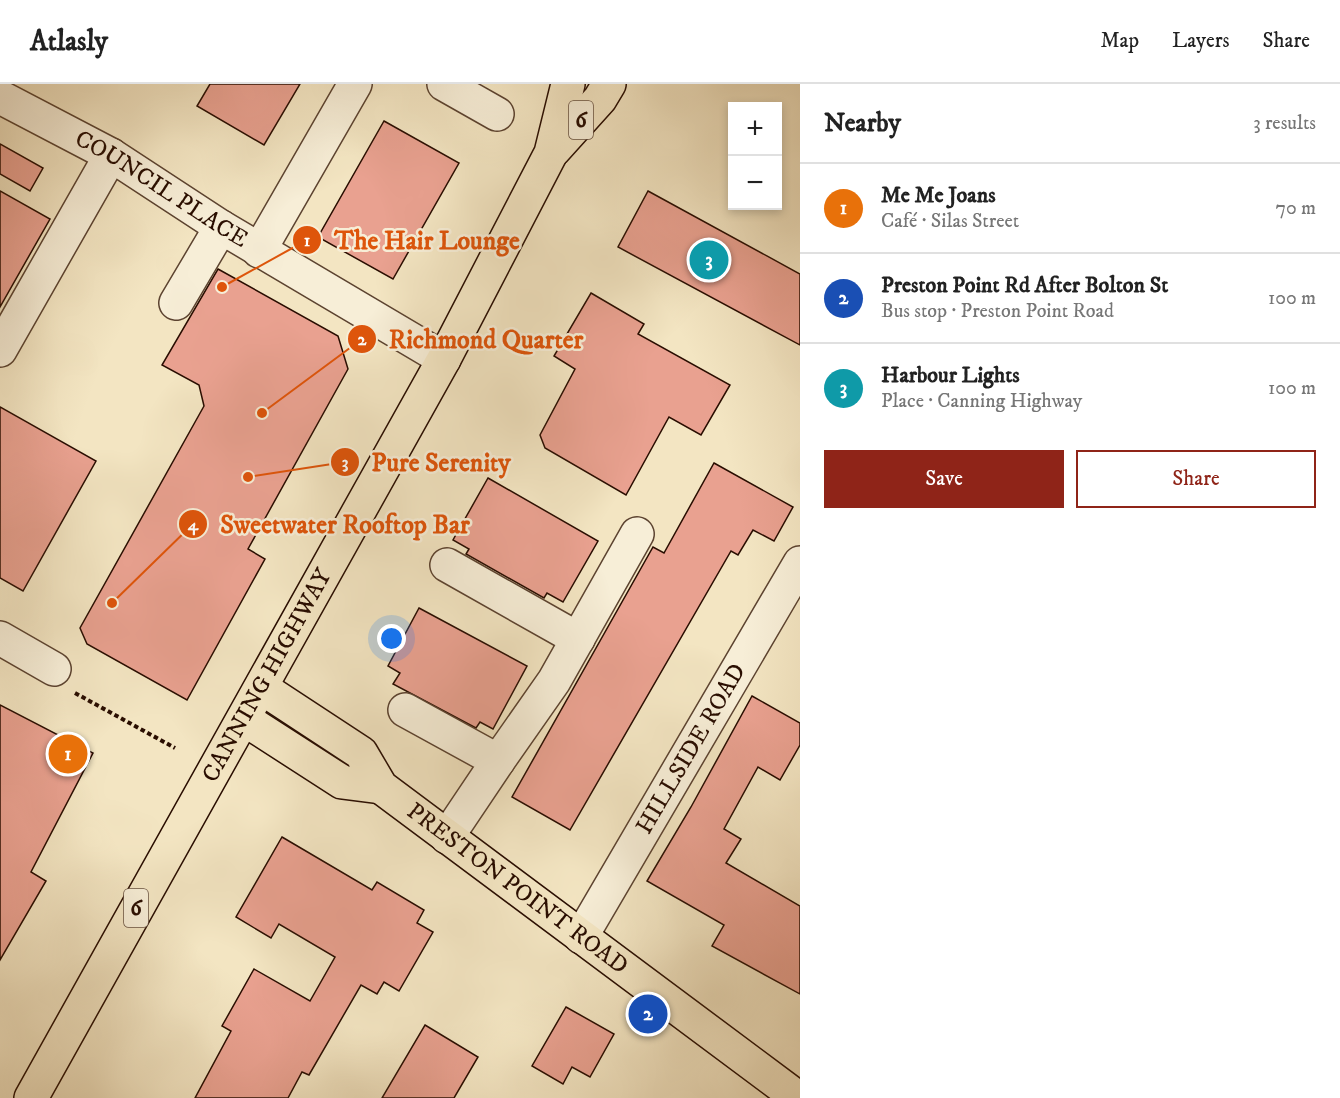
<!DOCTYPE html>
<html lang="en">
<head>
<meta charset="utf-8">
<style>
  body { margin:0; font-family:"IM FELL DW Pica",serif; background:#f2f2f2; color:#222 }
  .controls { position:absolute; right:18px; top:18px; display:grid; overflow:hidden; border-radius:0px; box-shadow:0 3px 9px #0003 }
  .controls button { width:54px; height:54px; display:grid; place-items:center; padding:0; border:0; border-bottom:2px solid #e0e0e0; background:#fff; color:#222; font:30px sans-serif }
  .you { position:absolute; left:392px; top:555px; width:21px; height:21px; margin:-15px; border:4px solid #fff; border-radius:50%; background:#1a73e8; box-shadow:0 0 0 9px #1a73e833 }
  .badge { display:grid; place-items:center; width:39px; height:39px; border-radius:50%; background:#8f2418; color:#fff; font-size:20px; font-weight:700 }
  .pin { position:absolute; translate:-50% -50%; border:3px solid #fff; box-shadow:0 2px 6px #0006 }
  .list { margin:0; padding:0; list-style:none }
  h2 { display:flex; justify-content:space-between; align-items:center; height:78px; margin:0; padding:0 24px; font-size:26px }
  h2 small { font-size:20px; font-weight:400; color:#767676 }
  .list li { display:grid; grid-template-columns:39px 1fr auto; gap:18px; align-items:center; box-sizing:border-box; height:90px; padding:0 24px; border-top:2px solid #e0e0e0 }
  .list b { display:block; font-size:22px; white-space:nowrap }
  .list p { margin:0; font-size:20px; white-space:nowrap; color:#767676 }
  .list em { font-size:20px; font-style:normal; color:#767676 }
  .actions { display:flex; gap:12px; padding:18px 24px }
  .actions a { flex:1; padding:14px 0; border:2px solid #8f2418; border-radius:0px; text-align:center; font-size:21px; color:#8f2418 }
  .actions .main { background:#8f2418; color:#fff }
  .map { position:relative; flex:none; width:800px; height:1014px; overflow:hidden }
  header { display:flex; align-items:center; gap:36px; box-sizing:border-box; height:84px; padding:0 30px; background:#fff; border-bottom:2px solid #e0e0e0 }
  header strong { font-size:28px }
  nav { display:flex; gap:33px; margin-inline-start:auto; font-size:21px }
  main { display:flex }
  aside { flex:1; background:#fff }
  .map>svg:first-child { display:block }
</style>
</head>
<body>
<header>
<strong>Atlasly</strong>
<nav><a>Map</a><a>Layers</a><a>Share</a></nav>
</header>
<main>
<div class="map">
<svg width="800" height="1014" viewBox="0 0 800 1014">
  <rect width="100%" height="100%" fill="#f3e5c2"/>
  <filter id="stains"><feTurbulence type="fractalNoise" baseFrequency=".00333" numOctaves="4"/><feColorMatrix values="0 0 0 0 .2 0 0 0 0 .09 0 0 0 0 .02 0 0 0 .5 -.17"/></filter>
  <radialGradient id="worn" r=".72"><stop offset=".6" stop-color="#630" stop-opacity="0"/><stop offset="1" stop-color="#630" stop-opacity=".3"/></radialGradient>
  <g fill="#e9a190" stroke="#290d00" stroke-width="1.5">
    <path d="M 210,0 L 300,0 L 264,61 L 197,22 Z"/>
    <path d="M 384,37 L 459,79 L 393,195 L 318,153 Z"/>
    <path d="M 0,60 L 43,84 L 30,107 L 0,90 Z"/>
    <path d="M 0,107 L 50,135 L 0,223 Z"/>
    <path d="M 648,107 L 800,190 L 800,261 L 618,163 Z"/>
    <path d="M 218,185 L 338,252 L 348,285 L 248,465 L 265,475 L 187,616 L 87,560 L 80,544 L 204,322 L 199,301 L 162,281 Z"/>
    <path d="M 591,209 L 644,240 L 638,250 L 730,301 L 701,351 L 669,333 L 626,411 L 545,364 L 540,351 L 575,285 L 554,272 Z"/>
    <path d="M 0,323 L 96,377 L 23,507 L 0,494 Z"/>
    <path d="M 714,379 L 793,423 L 774,457 L 753,446 L 738,471 L 731,467 L 570,746 L 512,713 L 653,463 L 664,469 Z"/>
    <path d="M 488,394 L 598,457 L 563,518 L 547,509 L 544,514 L 466,470 L 469,465 L 453,456 Z"/>
    <path d="M 419,524 L 527,582 L 493,645 L 480,638 L 476,644 L 393,600 L 400,589 L 388,582 Z"/>
    <path d="M 752,612 L 800,639 L 800,661 L 780,696 L 758,683 L 724,745 L 741,755 L 726,779 L 800,822 L 800,910 L 712,862 L 724,841 L 647,797 L 691,723 Z"/>
    <path d="M 0,621 L 93,669 L 31,788 L 46,797 L 0,876 Z"/>
    <path d="M 282,753 L 372,806 L 377,798 L 424,826 L 417,839 L 433,848 L 399,907 L 384,898 L 377,910 L 361,901 L 309,991 L 302,988 L 288,1014 L 195,1014 L 231,947 L 222,942 L 254,885 L 310,917 L 335,873 L 279,840 L 271,854 L 236,833 Z"/>
    <path d="M 566,923 L 614,950 L 590,993 L 572,983 L 563,1000 L 532,982 Z"/>
    <path d="M 425,941 L 478,973 L 454,1014 L 382,1014 Z"/>
  </g>
  <g fill="none" stroke-linecap="round" stroke-linejoin="round">
    <g stroke="#5c4330" stroke-width="36">
      <g id="minor">
        <path d="M 444,0 L 497,30"/>
        <path id="s1" d="M 0,13 L 111,71 L 221,143 L 444,275"/>
        <path d="M 259,167 L 355,0"/>
        <path d="M 176,219 L 221,143"/>
        <path d="M 0,266 L 111,71"/>
        <path d="M 447,481 L 578,555"/>
        <path d="M 0,554 L 54,585"/>
        <path d="M 405,626 L 498,677 L 447,753"/>
        <path d="M 498,677 L 554,597 L 637,450"/>
        <path id="s2" d="M 581,853 L 800,479"/>
      </g>
    </g>
    <g stroke="#290d00" stroke-width="36">
      <g id="major">
        <path id="s3" d="M 262,604 L 361,669 L 381,703 L 798,1014"/>
        <path d="M 244,635 L 342,698 L 381,703"/>
      </g>
    </g>
    <g stroke="#290d00" stroke-width="36">
      <g id="highway">
        <path d="M 554,66 L 600,15 L 609,0"/>
        <path id="s4" d="M 31,1014 L 444,275 L 551,69 L 568,0"/>
      </g>
    </g>
    <path stroke="#290d00" stroke-width="4" stroke-dasharray="4.5 3" stroke-linecap="butt" d="M 75,609 L 175,664"/>
    <use href="#minor" stroke="#f7eed7" stroke-width="33"/>
    <use href="#major" stroke="#f3e5c2" stroke-width="33"/>
    <use href="#highway" stroke="#f3e5c2" stroke-width="33"/>
  </g>
  <g text-anchor="middle" dominant-baseline="central" stroke-width="5" stroke-linejoin="round" paint-order="stroke">
    <g fill="#f7eed7" stroke="#675040" stroke-width="1.5">
      <rect x="569" y="17" width="24" height="38" rx="4.5"/>
      <rect x="124" y="805" width="24" height="38" rx="4.5"/>
    </g>
    <g font-size="22" font-weight="bold" fill="#290d00">
      <text x="581" y="36">6</text>
      <text x="136" y="824">6</text>
    </g>
    <g font-size="24" fill="#290d00" stroke="#f7eed7">
      <text stroke="none"><textPath href="#s1" startOffset="186">COUNCIL PLACE</textPath></text>
      <text stroke="none"><textPath href="#s4" startOffset="484">CANNING HIGHWAY</textPath></text>
      <text stroke="none"><textPath href="#s2" startOffset="218">HILLSIDE ROAD</textPath></text>
      <text stroke="none"><textPath href="#s3" startOffset="328">PRESTON POINT ROAD</textPath></text>
    </g>
  </g>
  <path fill="none" stroke="#de550b" stroke-width="2" d="M222 203L307 156M262 329L362 255M248 393L345 378M112 519L193 440"/>
  <g fill="#de550b" stroke="#f7eed7" stroke-width="2">
    <circle cx="222" cy="203" r="6"/>
    <circle cx="262" cy="329" r="6"/>
    <circle cx="248" cy="393" r="6"/>
    <circle cx="112" cy="519" r="6"/>
    <circle cx="307" cy="156" r="15"/>
    <circle cx="362" cy="255" r="15"/>
    <circle cx="345" cy="378" r="15"/>
    <circle cx="193" cy="440" r="15"/>
  </g>
  <g font-size="18" text-anchor="middle" font-weight="bold" fill="#fff">
    <text x="307" y="162">1</text>
    <text x="362" y="261">2</text>
    <text x="345" y="384">3</text>
    <text x="193" y="446">4</text>
  </g>
  <g font-size="26" text-anchor="middle" font-weight="bold" fill="#de550b" stroke="#f7eed7" stroke-width="5" stroke-linejoin="round" paint-order="stroke">
    <text x="427" y="165">The Hair Lounge</text>
    <text x="486" y="264">Richmond Quarter</text>
    <text x="441" y="387">Pure Serenity</text>
    <text x="345" y="449">Sweetwater Rooftop Bar</text>
  </g>
  <rect width="100%" height="100%" filter="url(#stains)"/>
  <rect width="100%" height="100%" fill="url(#worn)"/>
</svg>
<div class="controls">
<button>+</button>
<button>−</button>
</div>
<div class="you"></div>
<div class="pin badge" style="left:68px;top:670px;background:#e8710a">1</div>
<div class="pin badge" style="left:648px;top:930px;background:#1a4fb4">2</div>
<div class="pin badge" style="left:709px;top:176px;background:#0f9aa8">3</div>
</div>
<aside>
<h2>Nearby<small>3 results</small></h2>
<ul class="list">
<li><span class="badge" style="background:#e8710a">1</span><div><b>Me Me Joans</b><p>Café · Silas Street</p></div><em>70 m</em></li>
<li><span class="badge" style="background:#1a4fb4">2</span><div><b>Preston Point Rd After Bolton St</b><p>Bus stop · Preston Point Road</p></div><em>100 m</em></li>
<li><span class="badge" style="background:#0f9aa8">3</span><div><b>Harbour Lights</b><p>Place · Canning Highway</p></div><em>100 m</em></li>
</ul>
<div class="actions"><a class="main">Save</a><a>Share</a></div>
</aside>
</main>
</body>
</html>
